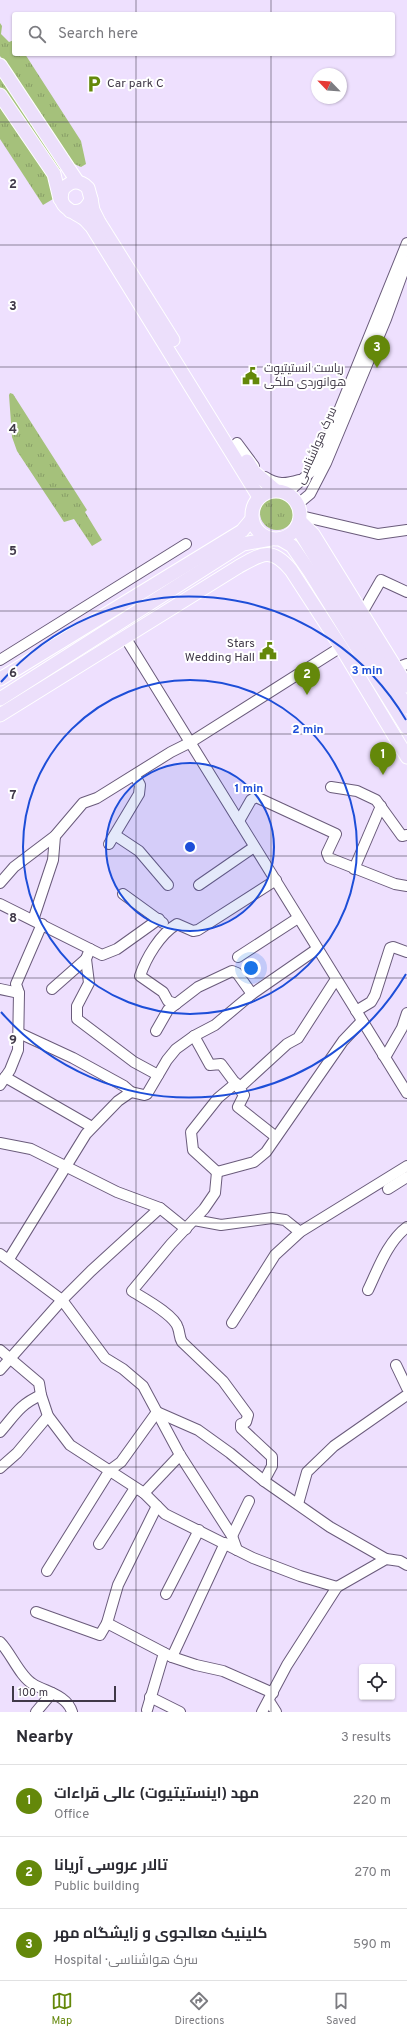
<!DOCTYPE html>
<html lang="en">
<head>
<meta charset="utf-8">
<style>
  body { margin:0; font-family:Overpass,Cairo,sans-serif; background:#f7f7f7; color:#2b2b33 }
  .controls { position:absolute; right:12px; bottom:12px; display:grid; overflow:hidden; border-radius:4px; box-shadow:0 1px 3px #0004 }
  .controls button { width:36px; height:36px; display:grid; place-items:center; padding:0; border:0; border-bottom:1px solid #e1e1e2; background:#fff; color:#2b2b33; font:20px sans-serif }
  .compass { position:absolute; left:311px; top:68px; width:36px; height:36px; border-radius:50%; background:#fff; box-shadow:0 1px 3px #0004; rotate:295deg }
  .scale { position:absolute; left:12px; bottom:10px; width:104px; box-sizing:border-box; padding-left:4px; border:2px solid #403948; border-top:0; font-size:11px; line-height:14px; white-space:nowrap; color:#403948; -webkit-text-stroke:3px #fff; paint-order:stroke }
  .you { position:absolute; left:251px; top:968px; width:14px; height:14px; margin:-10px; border:3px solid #fff; border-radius:50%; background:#1a73e8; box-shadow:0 0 0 6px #1a73e833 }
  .badge { display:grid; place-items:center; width:26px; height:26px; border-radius:50%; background:#64880a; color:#fff; font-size:13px; font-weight:700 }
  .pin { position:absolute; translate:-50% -33px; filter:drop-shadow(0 1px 2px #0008) }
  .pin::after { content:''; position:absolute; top:21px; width:14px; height:12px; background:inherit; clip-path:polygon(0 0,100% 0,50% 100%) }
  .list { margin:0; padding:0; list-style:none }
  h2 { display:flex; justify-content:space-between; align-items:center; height:52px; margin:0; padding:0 16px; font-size:17px }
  h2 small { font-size:13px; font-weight:400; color:#7c7c81 }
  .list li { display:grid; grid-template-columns:26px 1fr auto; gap:12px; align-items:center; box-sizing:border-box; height:72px; padding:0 16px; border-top:1px solid #e1e1e2 }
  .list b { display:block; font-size:15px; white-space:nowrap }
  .list p { margin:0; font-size:13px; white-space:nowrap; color:#7c7c81 }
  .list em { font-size:13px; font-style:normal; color:#7c7c81 }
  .icon { flex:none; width:22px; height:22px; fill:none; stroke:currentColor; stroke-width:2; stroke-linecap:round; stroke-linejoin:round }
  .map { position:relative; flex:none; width:407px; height:1712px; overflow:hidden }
  .search { position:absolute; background:#fff; box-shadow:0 1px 3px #0004; left:12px; right:12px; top:12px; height:44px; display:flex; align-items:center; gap:10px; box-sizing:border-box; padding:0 14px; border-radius:4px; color:#7c7c81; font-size:15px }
  .sheet { height:268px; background:#fff }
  nav { display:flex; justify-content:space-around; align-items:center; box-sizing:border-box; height:56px; border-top:1px solid #e1e1e2; background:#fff; font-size:11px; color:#7c7c81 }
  nav a { display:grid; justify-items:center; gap:2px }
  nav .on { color:#64880a }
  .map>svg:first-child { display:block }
</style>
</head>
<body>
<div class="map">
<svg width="407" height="1712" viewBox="0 0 407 1712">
  <defs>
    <pattern id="grass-tufts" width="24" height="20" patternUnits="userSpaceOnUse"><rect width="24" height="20" fill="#a5c17b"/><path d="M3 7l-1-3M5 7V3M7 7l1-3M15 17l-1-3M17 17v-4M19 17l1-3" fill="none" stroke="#889e67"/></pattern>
  </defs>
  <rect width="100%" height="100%" fill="#eee0fe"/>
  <g fill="url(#grass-tufts)">
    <path d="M 0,23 L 2,26 L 1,34 L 9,42 L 14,40 L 14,54 L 25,54 L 81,141 L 86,164 L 81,167 L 72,163 L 0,56 Z"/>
    <path d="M 0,71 L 64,167 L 56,172 L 0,89 Z"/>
    <path d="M 0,98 L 53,174 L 58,196 L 43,205 L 0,139 Z"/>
    <path d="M 10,393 L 13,394 L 87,510 L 85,512 L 102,540 L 92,546 L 74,519 L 64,522 L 17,451 L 12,437 L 9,395 Z"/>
    <circle cx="277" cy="513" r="17"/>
  </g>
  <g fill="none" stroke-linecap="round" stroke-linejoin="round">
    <g stroke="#6a5b7b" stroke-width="12">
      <g id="minor">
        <path d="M 237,443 L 254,466"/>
        <path d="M 265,477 C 277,485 286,484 299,480"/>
        <path d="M 287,493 L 314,469 L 319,460 L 407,243"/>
        <path d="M 298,504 L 310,494 L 326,463 L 386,319 L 407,261"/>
        <path d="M 301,516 L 378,534 L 407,530"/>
        <path d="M 362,613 L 381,580 L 407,592"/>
        <path d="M 125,637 L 407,1093"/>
        <path d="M 0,660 L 186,544"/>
        <path d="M 396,668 L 407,664"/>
        <path d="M 331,787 L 357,791 L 376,800 L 402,836 L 407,835"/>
        <path d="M 239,821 L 251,800 L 256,797 L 336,834 L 327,853 L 329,858 L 395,884 L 407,886"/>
        <path d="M 115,835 L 139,851 L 168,885"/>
        <path d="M 109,844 L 139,794 L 140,785 L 135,776"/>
        <path d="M 354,869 L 381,806"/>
        <path d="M 0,883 L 14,867 L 55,836 L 83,803 L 97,798 L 171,752 L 191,742 L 341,647"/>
        <path d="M 199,885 L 254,847"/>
        <path d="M 123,894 L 163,923"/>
        <path d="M 0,904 L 102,955 L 117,949 L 159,919"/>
        <path d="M 33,920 L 53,860 L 55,836"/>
        <path d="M 90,949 L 86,959 L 89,983 L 77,1006 L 77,1019 L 134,1062 L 158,1075"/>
        <path d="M 238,957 L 298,918"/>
        <path d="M 0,989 L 19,993"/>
        <path d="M 52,989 L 86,959"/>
        <path d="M 176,1004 L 168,1001 L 163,992 L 140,976 C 146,958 160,934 177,924 L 193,931 L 198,930 L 276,880"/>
        <path d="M 356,1011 L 371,1002 L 375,995 L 390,948 L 393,947 L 407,952"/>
        <path d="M 156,1031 L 168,1010 L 198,987 L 232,971 L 237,973 L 252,994"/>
        <path d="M 19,1033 L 73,1058 L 124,1086 L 131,1092 L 144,1095 L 147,1094 L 167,1060 L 176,1049 L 194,1036 L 215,1025 L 252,994 L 317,949"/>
        <path d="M 194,1036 L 210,1065 L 221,1064 L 244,1095 L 238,1107 L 276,1137"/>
        <path d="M 383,1055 L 387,1054 L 402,1028 L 407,1013"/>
        <path d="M 5,1077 L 92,1127"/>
        <path d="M 0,1085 L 10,1070 L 18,1050 L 19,993 L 16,984 L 42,924"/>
        <path d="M 239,1088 L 287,1044 L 298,1038 L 336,979"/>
        <path d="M 0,1143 L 31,1149 L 117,1192 L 160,1208 L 186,1229"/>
        <path d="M 217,1172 L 215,1193 L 204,1209 L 171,1244 L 132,1291 C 143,1298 175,1315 178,1328 C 180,1333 179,1337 182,1342 L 223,1381 L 248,1415 L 246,1422 L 241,1424 L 241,1428 L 272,1457 L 272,1466 L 264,1481"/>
        <path d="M 217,1172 L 254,1162 L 266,1152 L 343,1041 L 362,1021"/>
        <path d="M 217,1172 L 193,1150 L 191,1132 L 218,1098 L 236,1083"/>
        <path d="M 388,1189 L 407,1177"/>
        <path d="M 194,1220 L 221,1225 L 272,1218 L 285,1220 L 300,1232"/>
        <path d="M 0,1254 L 62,1300 L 105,1358 L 123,1369 L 143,1386 L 180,1455 L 232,1536 L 237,1550"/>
        <path d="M 9,1259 L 86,1134 L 118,1101 L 131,1092"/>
        <path d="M 368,1290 C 378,1269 388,1241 407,1227"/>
        <path d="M 232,1323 L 275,1255 L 300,1232 L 407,1166"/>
        <path d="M 0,1350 L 39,1383 L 41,1395 L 48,1416 L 70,1445 L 144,1493 L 165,1514 L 253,1558 L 300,1576 L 337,1587"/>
        <path d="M 396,1365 L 407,1388"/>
        <path d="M 0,1370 L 62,1300 L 91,1271 L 160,1208"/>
        <path d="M 0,1432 C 15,1415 19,1405 41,1395"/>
        <path d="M 0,1468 L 17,1453 L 48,1416"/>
        <path d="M 144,1493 L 180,1455"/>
        <path d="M 298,1504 L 307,1472 L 334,1446 L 407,1395"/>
        <path d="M 232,1536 L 249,1501"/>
        <path d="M 99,1544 L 135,1488"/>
        <path d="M 47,1571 L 110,1470 L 121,1462 L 157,1412 L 198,1430 L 230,1453 L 264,1481 L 330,1527 L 386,1559"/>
        <path d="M 166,1594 L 199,1530"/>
        <path d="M 36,1612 L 100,1635 L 107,1623 L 118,1585 L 157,1506"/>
        <path d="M 107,1623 L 172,1657 L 196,1665 L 223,1671 L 273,1693"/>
        <path d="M 0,1642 C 11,1653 20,1677 33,1684 C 46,1692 67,1695 72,1712"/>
        <path d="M 172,1657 L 225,1543"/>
        <path d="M 150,1697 L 180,1712"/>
        <path d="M 269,1701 L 276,1712"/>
        <path d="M 147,1710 L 164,1653"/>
        <path d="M 36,1712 L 52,1693"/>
        <path d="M 262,1712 L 287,1665 L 337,1587 L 386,1559 L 400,1561 L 407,1565"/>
      </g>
    </g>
    <g stroke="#fff" stroke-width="15">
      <g id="major">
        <path d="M 0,65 L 77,181"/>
        <path d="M 0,95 L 54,174 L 60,199"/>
        <path d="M 91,199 L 93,210 L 99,222 L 173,340"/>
        <path d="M 70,211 C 81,213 87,209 91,199 L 88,188 C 80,180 71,180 63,189 C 56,207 71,210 83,218 C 86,220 89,224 92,227 L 259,497"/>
        <path d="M 247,461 L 254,472 L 275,490"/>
        <circle cx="276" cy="515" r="24"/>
        <path d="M 300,521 L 313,534 L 407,686"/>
        <path d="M 297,527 L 407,707"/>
        <path d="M 280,539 L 292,546 L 310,572 L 407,728"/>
        <path d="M 0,679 L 242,531 L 252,519"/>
        <path d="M 0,699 L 243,544 L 271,539"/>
        <path d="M 0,715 L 238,567 C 261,554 271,546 291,570 L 341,647 L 407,757"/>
      </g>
    </g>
    <use href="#minor" stroke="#fff" stroke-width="10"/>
    <use href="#major" stroke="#ecdffb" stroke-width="13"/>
  </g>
  <path fill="none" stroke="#403948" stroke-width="1" stroke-opacity="0.55" d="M 136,0 L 136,14M 271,0 L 271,14M 136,54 L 136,1712M 271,54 L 271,1712M 0,122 L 407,122M 0,245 L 407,245M 0,367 L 407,367M 0,489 L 407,489M 0,611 L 407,611M 0,734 L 407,734M 0,856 L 407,856M 0,978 L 407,978M 0,1101 L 407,1101M 0,1223 L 407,1223M 0,1345 L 407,1345M 0,1467 L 407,1467M 0,1590 L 407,1590"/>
  <circle cx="190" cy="847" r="84" fill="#1d4ed8" fill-opacity=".12"/>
  <g fill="none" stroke="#1d4ed8" stroke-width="2">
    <circle cx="190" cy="847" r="84"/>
    <circle cx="190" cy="847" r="167"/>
    <path d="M406 974A251 251 0 0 1 1 1012M1 682A251 251 0 0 1 406 720"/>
  </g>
  <defs>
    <g id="parking-bare" transform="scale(1.38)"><path d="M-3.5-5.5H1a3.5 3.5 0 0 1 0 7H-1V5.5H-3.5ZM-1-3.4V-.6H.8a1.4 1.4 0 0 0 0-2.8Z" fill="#64880a" stroke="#fff" stroke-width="2.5" paint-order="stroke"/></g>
    <g id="civic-bare" transform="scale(1.38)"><path d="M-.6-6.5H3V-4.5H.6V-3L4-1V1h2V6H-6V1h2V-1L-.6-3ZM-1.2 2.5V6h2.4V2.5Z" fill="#64880a" stroke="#fff" stroke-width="2.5" paint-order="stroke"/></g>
  </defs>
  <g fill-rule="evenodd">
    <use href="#parking-bare" x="94" y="84"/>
    <use href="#civic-bare" x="251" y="376"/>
    <use href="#civic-bare" x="268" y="651"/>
  </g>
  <g text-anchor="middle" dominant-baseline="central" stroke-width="4" stroke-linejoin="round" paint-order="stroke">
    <g font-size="12" fill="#403948" stroke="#fff" text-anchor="start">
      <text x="107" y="84">Car park C</text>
      <text x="264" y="369">ریاست انستیتیوت<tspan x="264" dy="14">هوانوردی ملکی</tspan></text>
      <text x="255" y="644" text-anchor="end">Stars<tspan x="255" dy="14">Wedding Hall</tspan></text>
    </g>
    <g font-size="12" fill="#403948" stroke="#fff">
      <text transform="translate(317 446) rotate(-66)">سرک هواشناسی</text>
    </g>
  </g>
  <g font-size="13" text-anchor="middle" font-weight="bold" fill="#403948" stroke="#fff" stroke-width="4" stroke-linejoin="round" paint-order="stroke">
    <text x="13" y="188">2</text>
    <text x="13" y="310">3</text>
    <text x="13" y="433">4</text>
    <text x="13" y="555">5</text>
    <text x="13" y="677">6</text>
    <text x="13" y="799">7</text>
    <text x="13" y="922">8</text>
    <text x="13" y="1044">9</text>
  </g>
  <circle cx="190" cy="847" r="6" fill="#1d4ed8" stroke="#fff" stroke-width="2"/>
  <g font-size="12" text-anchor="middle" font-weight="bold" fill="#1d4ed8" stroke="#fff" stroke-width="4" stroke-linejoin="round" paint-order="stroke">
    <text x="367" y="674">3 min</text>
    <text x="308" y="733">2 min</text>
    <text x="249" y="792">1 min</text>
  </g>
</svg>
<div class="controls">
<button><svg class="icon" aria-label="locate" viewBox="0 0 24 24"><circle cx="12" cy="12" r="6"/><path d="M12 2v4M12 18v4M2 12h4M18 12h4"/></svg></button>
</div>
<svg class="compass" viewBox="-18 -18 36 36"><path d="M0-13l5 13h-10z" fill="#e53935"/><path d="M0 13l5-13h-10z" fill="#7c7c81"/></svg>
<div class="scale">100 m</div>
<div class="you"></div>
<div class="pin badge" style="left:383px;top:775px">1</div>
<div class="pin badge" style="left:307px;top:695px">2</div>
<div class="pin badge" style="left:377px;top:368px">3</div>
<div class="search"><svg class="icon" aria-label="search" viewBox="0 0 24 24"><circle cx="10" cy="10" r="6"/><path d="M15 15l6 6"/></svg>Search here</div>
</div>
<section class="sheet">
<h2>Nearby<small>3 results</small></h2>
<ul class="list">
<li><span class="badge">1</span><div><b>مهد (اینستیتیوت) عالی قراءات</b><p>Office</p></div><em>220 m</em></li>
<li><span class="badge">2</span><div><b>تالار عروسی آریانا</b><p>Public building</p></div><em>270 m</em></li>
<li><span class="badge">3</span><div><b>کلینیک معالجوی و زایشگاه مهر</b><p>Hospital · سرک هواشناسی</p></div><em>590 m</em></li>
</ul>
</section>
<nav>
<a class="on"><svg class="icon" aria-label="map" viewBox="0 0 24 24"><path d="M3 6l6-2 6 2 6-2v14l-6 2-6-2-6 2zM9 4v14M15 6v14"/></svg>Map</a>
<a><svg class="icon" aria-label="directions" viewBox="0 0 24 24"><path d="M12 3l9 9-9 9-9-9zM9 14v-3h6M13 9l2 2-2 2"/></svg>Directions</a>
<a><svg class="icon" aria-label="saved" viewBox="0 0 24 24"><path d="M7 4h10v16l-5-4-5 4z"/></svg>Saved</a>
</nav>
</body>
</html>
